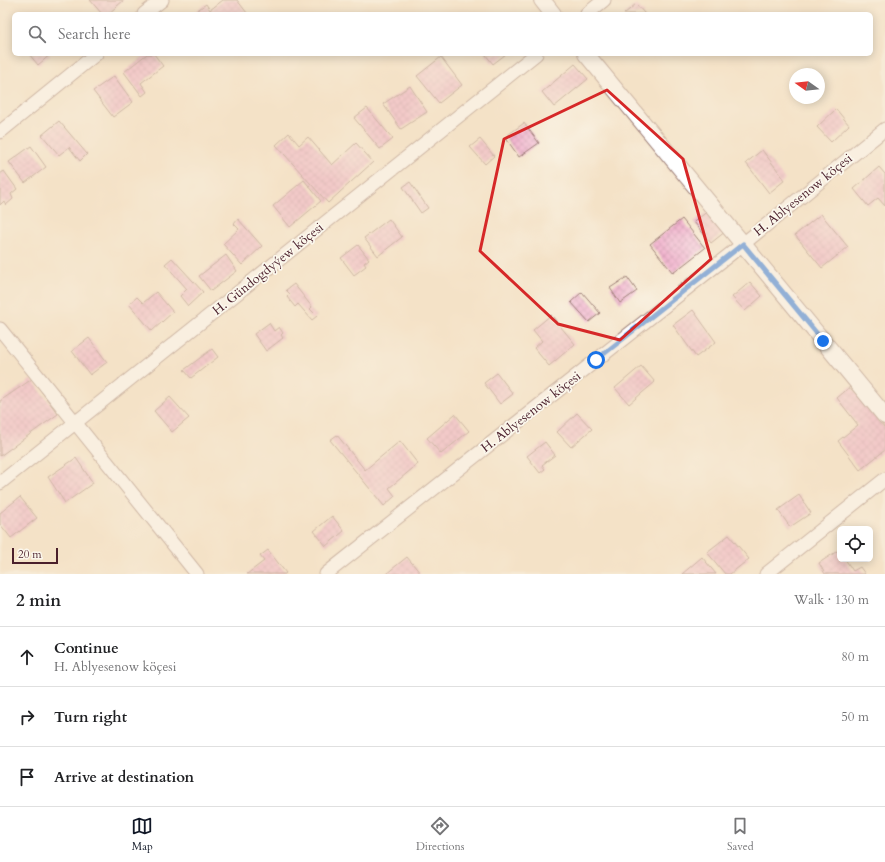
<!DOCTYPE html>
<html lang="en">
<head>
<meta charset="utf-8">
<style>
  body { margin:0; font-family:Cardo,serif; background:#f6f6f6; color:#202124 }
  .controls { position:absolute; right:12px; bottom:12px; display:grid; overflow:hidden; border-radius:6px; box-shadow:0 2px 10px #0003 }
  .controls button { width:36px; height:36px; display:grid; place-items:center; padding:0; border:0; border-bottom:1px solid #e0e0e0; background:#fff; color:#202124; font:20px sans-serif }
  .compass { position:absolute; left:789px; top:68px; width:36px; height:36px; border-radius:50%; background:#fff; box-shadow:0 2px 10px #0003; rotate:285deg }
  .scale { position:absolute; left:12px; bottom:10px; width:46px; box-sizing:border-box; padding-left:4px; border:2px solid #4a1f2b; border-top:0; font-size:11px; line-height:14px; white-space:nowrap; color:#4a1f2b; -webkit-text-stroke:3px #fbf7ec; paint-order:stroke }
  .stop { position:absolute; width:12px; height:12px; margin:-9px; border:3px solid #1a73e8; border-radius:50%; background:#fff }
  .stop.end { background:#1a73e8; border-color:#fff; box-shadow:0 1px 4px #0008 }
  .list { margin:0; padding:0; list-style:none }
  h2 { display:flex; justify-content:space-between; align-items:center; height:52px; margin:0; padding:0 16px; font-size:17px }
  h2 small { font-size:13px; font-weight:400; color:#757577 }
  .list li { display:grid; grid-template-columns:26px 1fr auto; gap:12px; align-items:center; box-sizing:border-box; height:60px; padding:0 16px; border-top:1px solid #e0e0e0 }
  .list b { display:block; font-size:15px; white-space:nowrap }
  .list p { margin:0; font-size:13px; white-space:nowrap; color:#757577 }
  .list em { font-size:13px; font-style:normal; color:#757577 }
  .icon { flex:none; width:22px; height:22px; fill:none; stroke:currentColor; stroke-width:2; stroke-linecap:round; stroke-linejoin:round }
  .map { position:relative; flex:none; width:885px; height:574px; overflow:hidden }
  .search { position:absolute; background:#fff; box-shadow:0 2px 10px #0003; left:12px; right:12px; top:12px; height:44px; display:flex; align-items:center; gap:10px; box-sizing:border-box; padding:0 14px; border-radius:6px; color:#757577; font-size:15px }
  .sheet { height:232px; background:#fff }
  nav { display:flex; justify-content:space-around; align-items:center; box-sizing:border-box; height:56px; border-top:1px solid #e0e0e0; background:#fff; font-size:11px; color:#757577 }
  nav a { display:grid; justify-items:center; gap:2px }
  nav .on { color:#111827 }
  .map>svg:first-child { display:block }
</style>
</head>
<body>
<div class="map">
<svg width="885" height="574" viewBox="0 0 885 574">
  <defs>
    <pattern id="building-cross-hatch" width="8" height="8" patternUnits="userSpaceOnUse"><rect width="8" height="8" fill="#f0accb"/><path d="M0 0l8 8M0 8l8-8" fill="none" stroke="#c48ba5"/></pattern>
  </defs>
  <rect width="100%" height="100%" fill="#fbf7ec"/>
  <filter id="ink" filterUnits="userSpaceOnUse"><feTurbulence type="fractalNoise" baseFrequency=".025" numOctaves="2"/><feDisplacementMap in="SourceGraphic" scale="8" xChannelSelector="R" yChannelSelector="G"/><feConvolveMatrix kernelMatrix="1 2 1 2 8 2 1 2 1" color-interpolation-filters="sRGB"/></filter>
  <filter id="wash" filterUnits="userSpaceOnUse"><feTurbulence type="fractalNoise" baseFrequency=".012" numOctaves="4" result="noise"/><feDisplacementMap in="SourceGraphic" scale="16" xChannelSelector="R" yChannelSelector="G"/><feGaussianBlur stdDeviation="0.9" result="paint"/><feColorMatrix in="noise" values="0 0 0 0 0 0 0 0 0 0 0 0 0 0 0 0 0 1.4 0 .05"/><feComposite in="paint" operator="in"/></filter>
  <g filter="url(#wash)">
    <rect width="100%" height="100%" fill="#f4e2c7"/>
    <g id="blocks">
      <g fill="url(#building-cross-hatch)">
        <path d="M 90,0 L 124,0 L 108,14 L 102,14 Z"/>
        <path d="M 223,0 L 237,0 L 247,13 L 245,14 L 198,14 L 196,11 L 206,4 L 210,10 Z"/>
        <path d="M 636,4 L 645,14 L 624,14 Z"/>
        <path d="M 29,54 L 51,54 L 38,65 Z"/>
        <path d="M 147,54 L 154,54 L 163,66 L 141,83 L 147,92 L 142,96 L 124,72 Z"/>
        <path d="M 485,54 L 506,54 L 493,64 Z"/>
        <path d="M 441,57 L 462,85 L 439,103 L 417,76 Z"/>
        <path d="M 575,64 L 588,79 L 554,107 L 542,92 Z"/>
        <path d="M 114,76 L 133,102 L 113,117 L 93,91 Z"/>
        <path d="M 410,86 L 427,112 L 401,129 L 383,104 Z"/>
        <path d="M 367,108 L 393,139 L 380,149 L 354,118 Z"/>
        <path d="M 836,109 L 849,125 L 831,142 L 817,127 Z"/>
        <path d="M 59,121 L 87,154 L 80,161 L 69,147 L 59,155 L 42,135 Z"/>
        <path d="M 524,123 L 539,143 L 519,157 L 505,137 Z"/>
        <path d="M 289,133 L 299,145 L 308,137 L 332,165 L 356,143 L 373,162 L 328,203 L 276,145 Z"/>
        <path d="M 480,139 L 494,156 L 485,164 L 470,147 Z"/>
        <path d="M 31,146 L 46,167 L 25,183 L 9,162 Z"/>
        <path d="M 762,150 L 785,180 L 769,193 L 746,163 Z"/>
        <path d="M 879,167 L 885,174 L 885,206 L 878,198 L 868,206 L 854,189 Z"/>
        <path d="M 4,171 L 17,189 L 11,194 L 13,199 L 6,205 L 4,201 L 0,205 L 0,174 Z"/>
        <path d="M 304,180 L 321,201 L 290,227 L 273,206 Z"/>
        <path d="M 410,182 L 428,208 L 421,213 L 403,187 Z"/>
        <path d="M 709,210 L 726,231 L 711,243 L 694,222 Z"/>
        <path d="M 821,214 L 848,247 L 822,268 L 795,235 Z"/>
        <path d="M 238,219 L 262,246 L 242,265 L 223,244 L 239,229 L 234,224 Z"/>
        <path d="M 389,219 L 402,237 L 378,256 L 364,238 Z"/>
        <path d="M 682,219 L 705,248 L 673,273 L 650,244 Z"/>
        <path d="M 358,245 L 369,259 L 364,263 L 366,266 L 354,275 L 341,258 Z"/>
        <path d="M 226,255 L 237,271 L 211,291 L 199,276 Z"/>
        <path d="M 172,258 L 203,292 L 188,306 L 180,296 L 187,289 L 165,264 Z"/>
        <path d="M 627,277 L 637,291 L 620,303 L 610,288 Z"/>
        <path d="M 750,282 L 762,296 L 745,311 L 732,297 Z"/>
        <path d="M 294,284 L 312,307 L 310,309 L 317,316 L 312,320 L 298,304 L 295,307 L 287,297 L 290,294 L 286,290 Z"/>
        <path d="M 156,292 L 173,312 L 152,331 L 129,304 L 137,297 L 143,303 Z"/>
        <path d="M 582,292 L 600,313 L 589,322 L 571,302 Z"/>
        <path d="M 693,310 L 716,342 L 696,357 L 673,325 Z"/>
        <path d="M 551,315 L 575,344 L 549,366 L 534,348 L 542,341 L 533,330 Z"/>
        <path d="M 269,323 L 274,331 L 279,327 L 283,333 L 281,335 L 283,338 L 266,351 L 254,334 Z"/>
        <path d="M 89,338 L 107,362 L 90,375 L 72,351 Z"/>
        <path d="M 212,349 L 218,357 L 191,378 L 184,370 Z"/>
        <path d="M 641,366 L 655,382 L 629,404 L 615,388 Z"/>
        <path d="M 497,373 L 513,394 L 500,404 L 484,383 Z"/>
        <path d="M 32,379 L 58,414 L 0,456 L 0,401 Z"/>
        <path d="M 851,386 L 885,428 L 885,450 L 860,470 L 838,441 L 858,425 L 837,398 Z"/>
        <path d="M 170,397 L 189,418 L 172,432 L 154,411 Z"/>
        <path d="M 577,413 L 592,429 L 571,447 L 557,432 Z"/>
        <path d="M 455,414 L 469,431 L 441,454 L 427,438 Z"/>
        <path d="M 337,435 L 365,470 L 400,441 L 418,464 L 389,488 L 395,496 L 384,506 L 330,440 Z"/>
        <path d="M 545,442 L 555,455 L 542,465 L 545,469 L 540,473 L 527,456 Z"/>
        <path d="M 76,458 L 93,483 L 65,503 L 48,477 Z"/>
        <path d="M 799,495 L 811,513 L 790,527 L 778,510 Z"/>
        <path d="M 20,497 L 37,518 L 11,538 L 0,524 L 0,513 Z"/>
        <path d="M 332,516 L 344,531 L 326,546 L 314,531 Z"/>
        <path d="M 729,535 L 749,559 L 730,574 L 725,574 L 707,552 Z"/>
        <path d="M 268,550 L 286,573 L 285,574 L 247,574 L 264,561 L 260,556 Z"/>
        <path d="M 839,550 L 840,551 L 840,559 L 845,559 L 853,571 L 860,567 L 865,574 L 825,574 L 819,563 Z"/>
        <path d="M 407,557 L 421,574 L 386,574 Z"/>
        <path d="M 702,557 L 716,574 L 682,574 Z"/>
      </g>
    </g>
  </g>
  <g filter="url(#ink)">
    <use href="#blocks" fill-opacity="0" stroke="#9f8079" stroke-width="1"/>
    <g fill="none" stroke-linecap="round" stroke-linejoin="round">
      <g stroke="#9f8079" stroke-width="15">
        <g id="minor">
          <path d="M 144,14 L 162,0"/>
          <path d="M 587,14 L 604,0"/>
          <path d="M 0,132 L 96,54"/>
          <path d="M 0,329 L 197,574"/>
          <path d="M 0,483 L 536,54"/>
          <path d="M 326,574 L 743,244 L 885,129"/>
          <path d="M 766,574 L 885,479"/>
        </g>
      </g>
      <g stroke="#9f8079" stroke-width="18">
        <g id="tertiary">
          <path d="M 542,0 L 553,14"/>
          <path d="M 586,54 L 885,416"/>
        </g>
      </g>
      <use href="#minor" stroke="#fff" stroke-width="13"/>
      <use href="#tertiary" stroke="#fff" stroke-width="16"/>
    </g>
  </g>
  <g fill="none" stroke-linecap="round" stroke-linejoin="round" filter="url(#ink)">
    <path stroke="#1a73e8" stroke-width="5" d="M 596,360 L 743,244 L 823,341"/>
  </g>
  <path d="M0 0H885V574H0ZM 607,90 L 683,159 L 711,259 L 620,340 L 558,324 L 480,251 L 504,139 Z" fill="#f4e2c7" fill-opacity=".55" fill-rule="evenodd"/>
  <path fill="none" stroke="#d62828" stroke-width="3" stroke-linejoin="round" d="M 607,90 L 683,159 L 711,259 L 620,340 L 558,324 L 480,251 L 504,139 Z"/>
  <g text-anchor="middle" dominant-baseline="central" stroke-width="3.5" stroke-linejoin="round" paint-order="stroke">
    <g font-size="13" fill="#4a1f2b" stroke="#fbf7ec">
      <text transform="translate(803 195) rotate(-39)">H. Ablyesenow köçesi</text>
      <text transform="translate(268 269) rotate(-39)">H. Gündogdyýew köçesi</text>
      <text transform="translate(531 412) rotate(-38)">H. Ablyesenow köçesi</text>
    </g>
  </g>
</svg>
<div class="controls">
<button><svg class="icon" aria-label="locate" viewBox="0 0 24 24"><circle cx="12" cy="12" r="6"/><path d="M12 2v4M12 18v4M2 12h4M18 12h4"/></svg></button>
</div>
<svg class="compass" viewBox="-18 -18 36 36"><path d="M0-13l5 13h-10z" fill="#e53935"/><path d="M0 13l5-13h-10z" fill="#757577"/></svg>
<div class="scale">20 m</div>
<div class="stop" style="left:596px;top:360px"></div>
<div class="stop end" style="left:823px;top:341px"></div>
<div class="search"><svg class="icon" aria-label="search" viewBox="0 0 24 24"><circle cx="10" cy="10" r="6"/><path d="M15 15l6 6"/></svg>Search here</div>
</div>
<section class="sheet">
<h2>2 min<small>Walk · 130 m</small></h2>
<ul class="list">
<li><svg class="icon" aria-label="ahead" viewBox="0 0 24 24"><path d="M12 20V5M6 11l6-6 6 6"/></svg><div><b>Continue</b><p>H. Ablyesenow köçesi</p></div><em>80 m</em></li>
<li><svg class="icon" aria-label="right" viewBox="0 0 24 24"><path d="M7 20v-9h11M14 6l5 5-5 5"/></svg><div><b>Turn right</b></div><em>50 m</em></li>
<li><svg class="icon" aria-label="arrive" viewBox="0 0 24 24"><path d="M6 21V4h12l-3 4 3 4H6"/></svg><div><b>Arrive at destination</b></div></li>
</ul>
</section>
<nav>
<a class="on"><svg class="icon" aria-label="map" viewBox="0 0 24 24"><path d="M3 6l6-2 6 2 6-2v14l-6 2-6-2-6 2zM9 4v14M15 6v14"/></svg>Map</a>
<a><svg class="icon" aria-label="directions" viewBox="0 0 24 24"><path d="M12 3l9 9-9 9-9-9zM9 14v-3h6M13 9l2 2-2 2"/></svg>Directions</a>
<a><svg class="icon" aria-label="saved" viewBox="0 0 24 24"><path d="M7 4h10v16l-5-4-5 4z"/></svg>Saved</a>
</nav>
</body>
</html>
